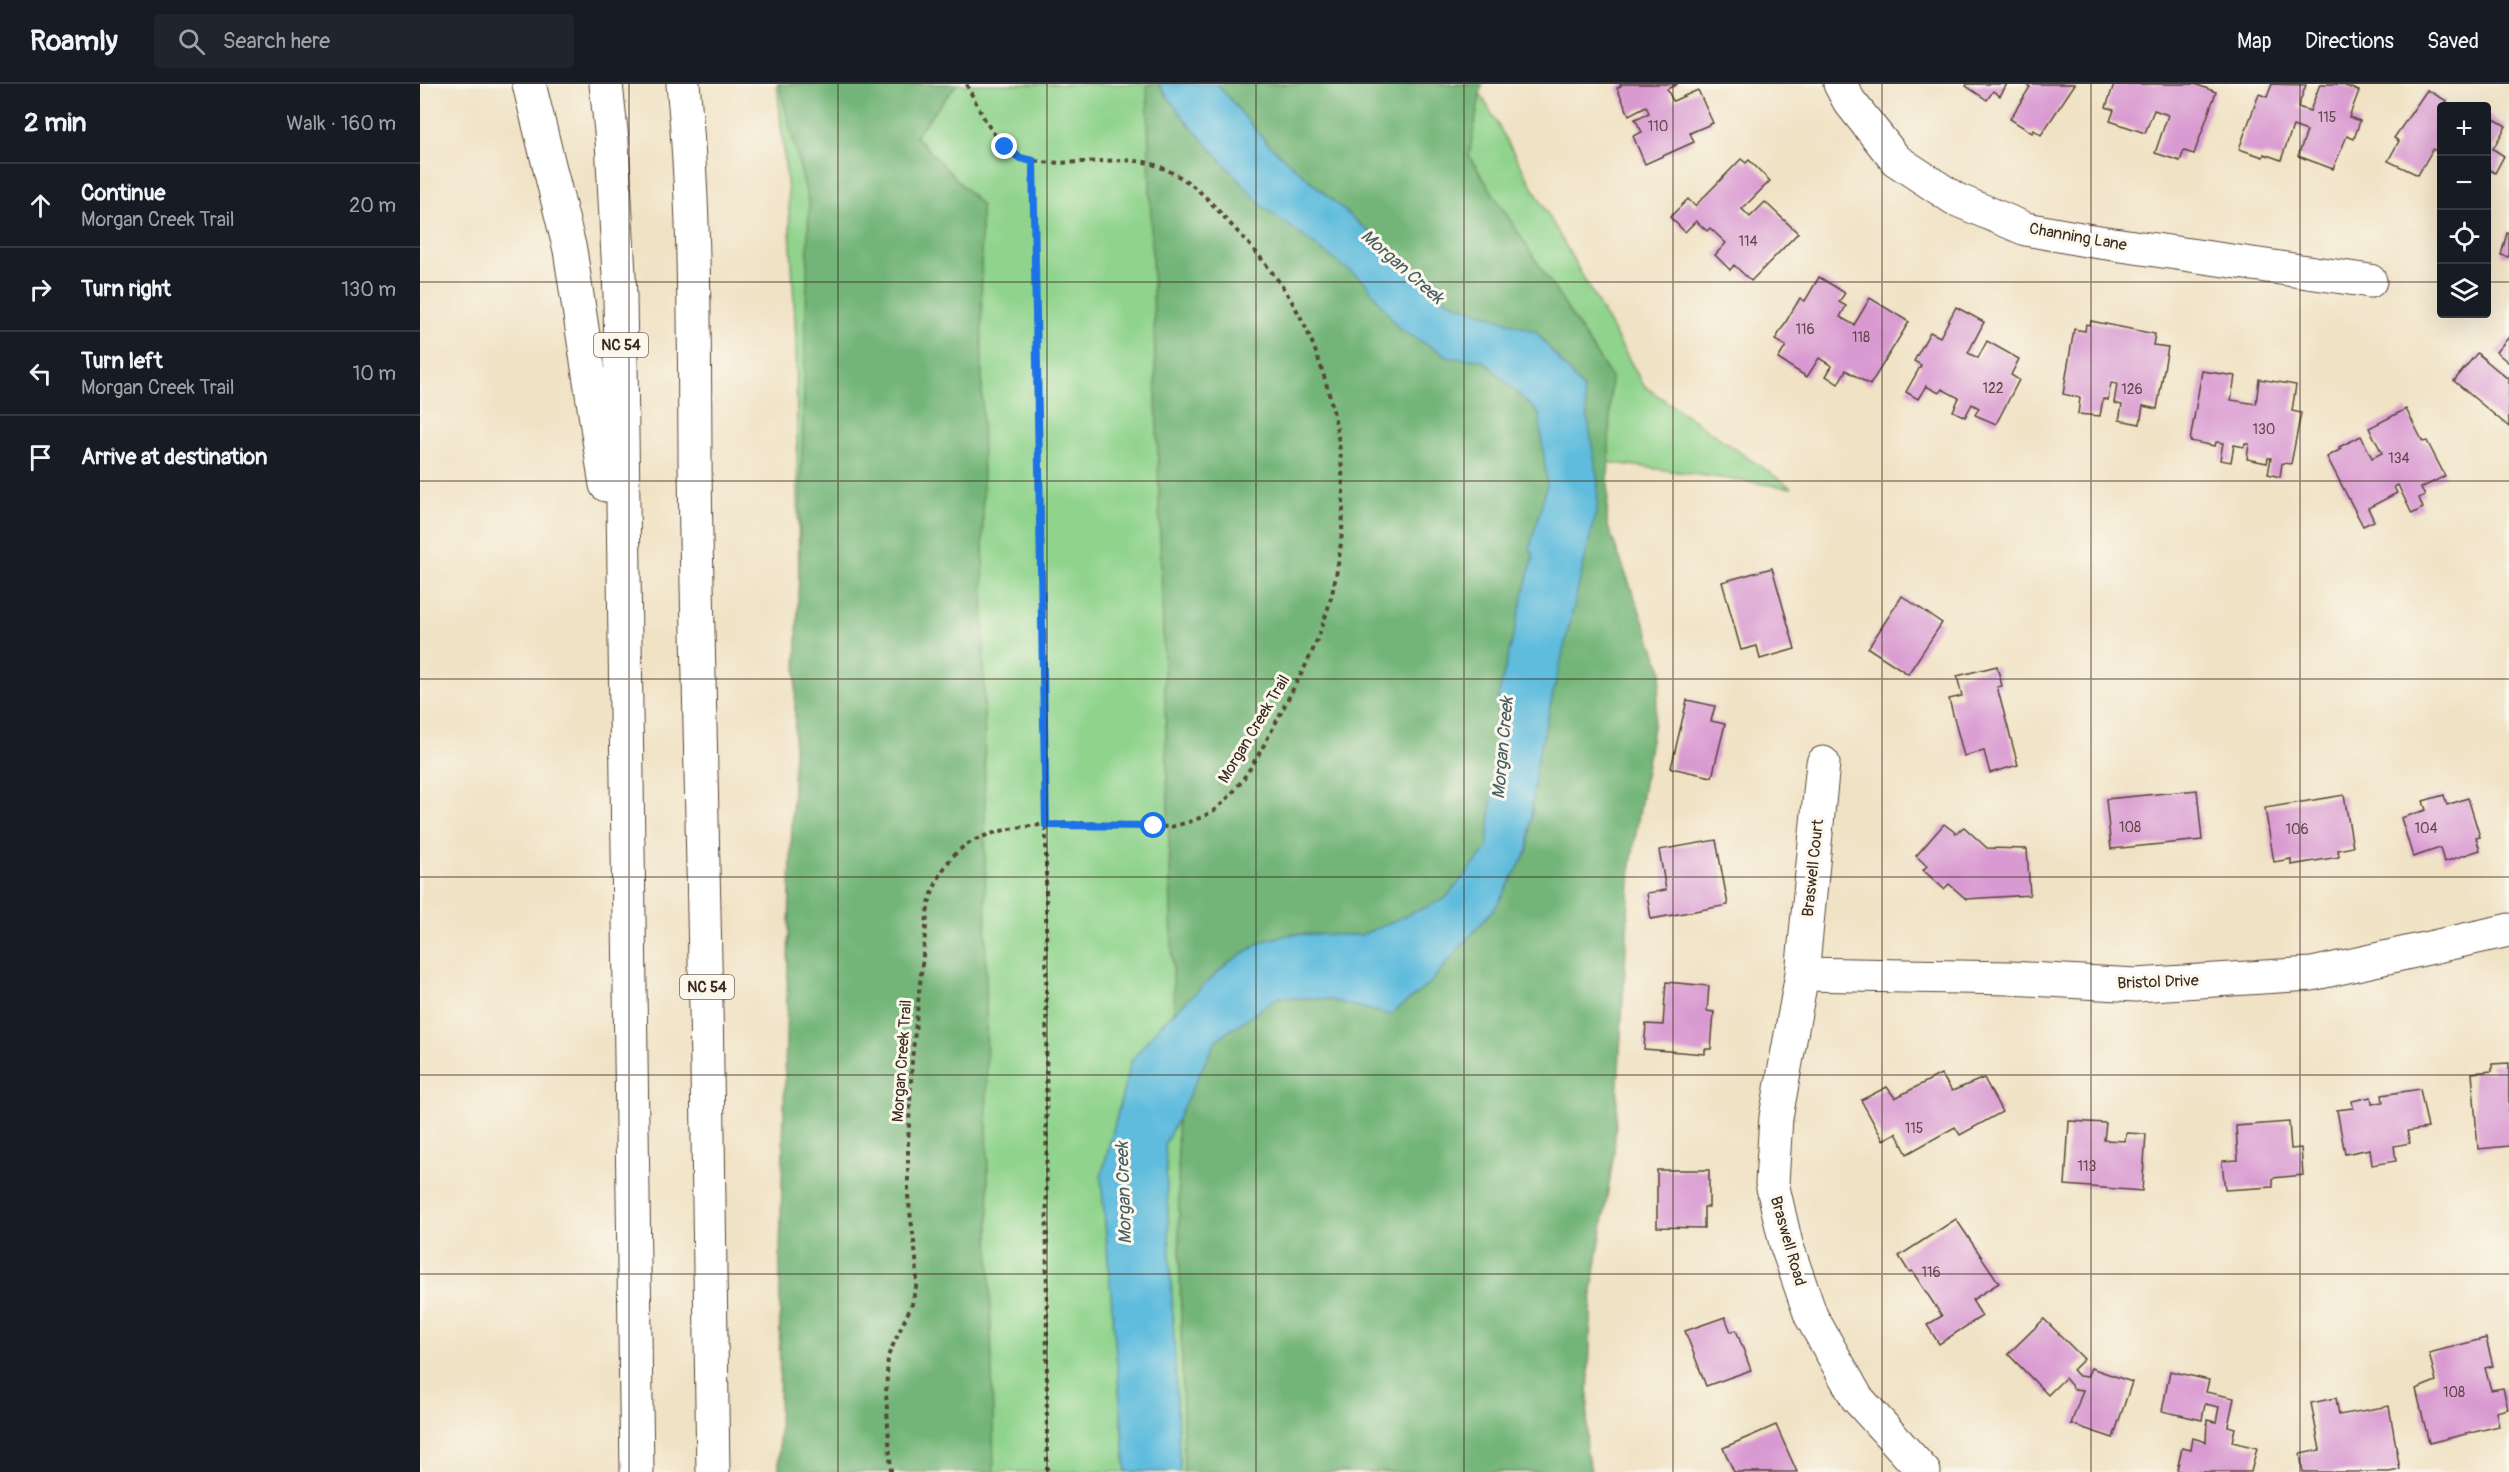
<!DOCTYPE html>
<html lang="en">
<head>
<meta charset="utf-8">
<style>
  body { margin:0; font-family:Pangolin,sans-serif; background:#20242c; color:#f1f3f6 }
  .controls { position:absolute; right:18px; top:18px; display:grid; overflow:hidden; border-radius:6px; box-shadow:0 6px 24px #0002 }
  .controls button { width:54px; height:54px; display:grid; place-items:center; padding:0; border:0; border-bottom:2px solid #363941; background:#171b24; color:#f1f3f6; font:30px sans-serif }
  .stop { position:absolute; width:18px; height:18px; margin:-14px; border:4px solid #1a73e8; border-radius:50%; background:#fff }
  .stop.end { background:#1a73e8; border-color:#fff; box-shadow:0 2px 6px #0008 }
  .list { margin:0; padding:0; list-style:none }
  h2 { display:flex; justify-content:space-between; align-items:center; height:78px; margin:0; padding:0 24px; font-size:26px }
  h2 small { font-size:20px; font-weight:400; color:#9ea1a6 }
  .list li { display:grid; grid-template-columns:39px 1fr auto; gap:18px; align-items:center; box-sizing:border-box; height:84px; padding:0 24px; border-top:2px solid #363941 }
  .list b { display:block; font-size:22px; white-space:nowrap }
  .list p { margin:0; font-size:20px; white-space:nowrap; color:#9ea1a6 }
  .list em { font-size:20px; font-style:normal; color:#9ea1a6 }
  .icon { flex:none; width:33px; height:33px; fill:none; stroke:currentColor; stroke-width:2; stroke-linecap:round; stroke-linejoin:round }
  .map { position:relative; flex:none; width:2089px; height:1388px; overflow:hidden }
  header { display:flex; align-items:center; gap:36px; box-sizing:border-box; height:84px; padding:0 30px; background:#171b24; border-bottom:2px solid #363941 }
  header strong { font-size:28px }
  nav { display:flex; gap:33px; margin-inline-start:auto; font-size:21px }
  .search { width:420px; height:54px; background:#20242c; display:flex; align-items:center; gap:15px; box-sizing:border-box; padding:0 21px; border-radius:6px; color:#9ea1a6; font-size:22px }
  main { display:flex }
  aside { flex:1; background:#171b24 }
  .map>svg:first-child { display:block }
</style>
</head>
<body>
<header>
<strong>Roamly</strong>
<div class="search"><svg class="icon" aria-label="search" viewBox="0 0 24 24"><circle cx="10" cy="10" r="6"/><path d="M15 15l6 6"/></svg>Search here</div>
<nav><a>Map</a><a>Directions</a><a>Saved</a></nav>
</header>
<main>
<aside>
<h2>2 min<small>Walk · 160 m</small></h2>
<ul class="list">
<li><svg class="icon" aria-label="ahead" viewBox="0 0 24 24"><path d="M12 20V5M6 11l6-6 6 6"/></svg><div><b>Continue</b><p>Morgan Creek Trail</p></div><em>20 m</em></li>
<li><svg class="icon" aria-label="right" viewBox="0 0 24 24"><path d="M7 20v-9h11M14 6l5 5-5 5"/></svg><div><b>Turn right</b></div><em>130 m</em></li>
<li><svg class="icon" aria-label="left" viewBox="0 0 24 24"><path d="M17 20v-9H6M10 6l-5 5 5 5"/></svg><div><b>Turn left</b><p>Morgan Creek Trail</p></div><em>10 m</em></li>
<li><svg class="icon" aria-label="arrive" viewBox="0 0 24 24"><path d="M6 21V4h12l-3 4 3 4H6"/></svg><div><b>Arrive at destination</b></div></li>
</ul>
</aside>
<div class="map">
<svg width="2089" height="1388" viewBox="0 0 2089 1388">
  <rect width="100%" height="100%" fill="#fbf7ec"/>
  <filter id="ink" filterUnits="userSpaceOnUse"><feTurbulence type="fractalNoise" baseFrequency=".0167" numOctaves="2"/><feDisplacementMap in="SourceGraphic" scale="12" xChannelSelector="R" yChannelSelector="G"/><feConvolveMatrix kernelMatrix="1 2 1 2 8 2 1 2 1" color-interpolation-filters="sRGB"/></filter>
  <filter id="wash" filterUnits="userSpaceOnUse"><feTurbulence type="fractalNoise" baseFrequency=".008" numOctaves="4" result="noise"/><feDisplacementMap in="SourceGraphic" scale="24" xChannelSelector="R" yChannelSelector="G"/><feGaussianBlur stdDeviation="1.35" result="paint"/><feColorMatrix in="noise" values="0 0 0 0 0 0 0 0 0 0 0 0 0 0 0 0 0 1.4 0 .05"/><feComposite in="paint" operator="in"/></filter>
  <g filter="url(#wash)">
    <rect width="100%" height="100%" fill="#f0e2c5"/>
    <path fill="#8fd38c" stroke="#657e55" stroke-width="1.5" d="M 357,0 L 1055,0 L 1224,302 L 1372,404 L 1152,373 L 1149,1388 L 365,1388 L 386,1101 L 376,254 L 368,108 Z"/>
    <g fill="#73b578" stroke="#57704b" stroke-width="1.5">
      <path d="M 359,0 L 537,0 L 495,52 L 561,121 L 567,1037 L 574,1388 L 359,1388 L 360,1170 L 389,120 Z"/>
      <path d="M 727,0 L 1062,0 L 1049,72 L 1191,293 L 1187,440 L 1242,586 L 1211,780 L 1194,1069 L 1172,1207 L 1166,1368 L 1172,1388 L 764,1388 L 757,1033 Z"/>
    </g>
    <path fill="#5fbcdd" stroke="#4d737e" stroke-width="1.5" d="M 738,0 L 797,0 L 847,59 L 1028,217 L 1116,248 L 1163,305 L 1178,398 L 1177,424 L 1116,682 L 1108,766 L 1077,821 L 1009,900 L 970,931 L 906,915 L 859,913 L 796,956 L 745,1060 L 760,1388 L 706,1388 L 681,1093 L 711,977 L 739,942 L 809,878 L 843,857 L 871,850 L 941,851 L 1025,815 L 1067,765 L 1077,663 L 1078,613 L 1110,484 L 1114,473 L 1110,464 L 1127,400 L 1119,330 L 1063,276 L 1031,274 L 979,245 L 945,198 L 843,123 L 766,37 Z"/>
    <g id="blocks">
      <g fill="#d99ad1">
        <path d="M 1200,0 L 1258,0 L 1247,5 L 1253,17 L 1278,6 L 1293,39 L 1270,49 L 1274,58 L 1225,80 L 1213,52 L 1222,48 L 1215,35 L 1229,29 L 1226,22 L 1209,31 L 1197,4 L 1201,2 Z"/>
        <path d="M 1547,0 L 1587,0 L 1580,12 L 1573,7 L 1567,16 L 1546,2 Z"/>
        <path d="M 1605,0 L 1655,0 L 1621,51 L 1614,46 L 1612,49 L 1590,35 L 1610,3 Z"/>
        <path d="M 1694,0 L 1775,0 L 1796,8 L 1774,70 L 1764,67 L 1760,77 L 1735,69 L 1748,31 L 1734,26 L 1725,49 L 1690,37 L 1694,26 L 1686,23 Z"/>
        <path d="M 1852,0 L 1886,1 L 1878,23 L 1890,27 L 1900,0 L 1920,0 L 1939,7 L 1929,33 L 1940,37 L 1934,55 L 1927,52 L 1913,85 L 1878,72 L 1887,47 L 1873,42 L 1861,76 L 1844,70 L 1843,73 L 1819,65 L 1839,10 L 1847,13 Z"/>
        <path d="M 2007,6 L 2027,17 L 2021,27 L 2022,71 L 2013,65 L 1998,91 L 1968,77 L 1979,57 L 1974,54 Z"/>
        <path d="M 2066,30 L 2086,42 L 2073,65 L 2084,72 L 2075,89 L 2066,84 Z"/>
        <path d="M 1321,75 L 1326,79 L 1329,76 L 1350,97 L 1322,125 L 1330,133 L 1345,118 L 1378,149 L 1331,197 L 1314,181 L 1310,186 L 1295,171 L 1306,159 L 1290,144 L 1287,147 L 1276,137 L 1265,148 L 1250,133 L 1268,115 L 1275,122 Z"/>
        <path d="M 2087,149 L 2089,150 L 2089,173 L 2081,171 Z"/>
        <path d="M 1399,193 L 1425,209 L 1419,218 L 1426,222 L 1420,233 L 1434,241 L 1450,214 L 1489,238 L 1450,301 L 1426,286 L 1418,300 L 1406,292 L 1412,282 L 1399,274 L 1387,293 L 1358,275 L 1366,262 L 1355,256 L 1380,214 L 1385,217 Z"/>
        <path d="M 1536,223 L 1564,238 L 1548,269 L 1558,274 L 1567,257 L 1599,275 L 1591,291 L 1599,296 L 1576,340 L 1555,331 L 1559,324 L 1552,320 L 1545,333 L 1533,327 L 1539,314 L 1522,305 L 1519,309 L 1506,302 L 1498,315 L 1486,308 L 1501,281 L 1494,277 L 1510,248 L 1520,253 Z"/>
        <path d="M 1671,237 L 1735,250 L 1733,261 L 1748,263 L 1737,325 L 1723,322 L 1720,340 L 1699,336 L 1702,321 L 1694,319 L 1697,300 L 1691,299 L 1688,316 L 1683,315 L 1680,332 L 1658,330 L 1660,314 L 1643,310 L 1654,245 L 1665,247 L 1666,240 L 1670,241 Z"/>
        <path d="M 2089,253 L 2089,279 L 2076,268 Z"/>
        <path d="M 2057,269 L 2087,294 L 2089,293 L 2089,343 L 2034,297 Z"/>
        <path d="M 1782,287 L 1815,292 L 1811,316 L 1836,320 L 1839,295 L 1876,301 L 1872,327 L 1881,329 L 1871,380 L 1862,379 L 1860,393 L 1848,390 L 1851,374 L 1848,374 L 1847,379 L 1827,375 L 1829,360 L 1825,360 L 1824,363 L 1814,361 L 1811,378 L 1800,376 L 1803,359 L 1796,358 L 1795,362 L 1770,357 Z"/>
        <path d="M 1986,325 L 2003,358 L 2007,357 L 2025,392 L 2001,404 L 2005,411 L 1999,414 L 2003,424 L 1992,430 L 1978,401 L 1974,403 L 1977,409 L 1948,424 L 1954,437 L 1943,442 L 1907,373 L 1921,365 L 1919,363 L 1941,352 L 1952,374 L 1962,369 L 1949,344 Z"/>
        <path d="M 1352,484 L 1375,565 L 1340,575 L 1337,562 L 1321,566 L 1302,498 Z"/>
        <path d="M 1482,512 L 1522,539 L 1488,590 L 1448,564 Z"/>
        <path d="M 1577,582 L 1582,602 L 1577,603 L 1598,681 L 1570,689 L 1564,667 L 1544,672 L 1529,615 L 1542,612 L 1537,592 Z"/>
        <path d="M 1267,616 L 1295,622 L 1291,637 L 1305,640 L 1292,693 L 1251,684 Z"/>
        <path d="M 1777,706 L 1782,756 L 1691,765 L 1686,715 Z"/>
        <path d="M 1924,711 L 1933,763 L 1918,766 L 1919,773 L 1871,781 L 1871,775 L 1854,778 L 1845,724 Z"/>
        <path d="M 2024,711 L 2027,721 L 2048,714 L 2060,753 L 2056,754 L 2060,766 L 2024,778 L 2020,764 L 1993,773 L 1981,734 L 2006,726 L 2003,717 Z"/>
        <path d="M 1524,740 L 1536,749 L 1544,743 L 1567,764 L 1607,765 L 1610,811 L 1546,815 L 1529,800 L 1524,805 L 1503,786 L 1507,782 L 1496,772 Z"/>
        <path d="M 1296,756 L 1308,821 L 1231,835 L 1227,809 L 1246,806 L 1239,766 Z"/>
        <path d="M 1246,898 L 1289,902 L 1287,927 L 1294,928 L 1291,965 L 1285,965 L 1285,970 L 1224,965 L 1226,940 L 1243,941 Z"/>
        <path d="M 2089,979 L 2089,1062 L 2058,1065 L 2052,989 L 2072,987 L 2072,980 Z"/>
        <path d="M 1521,990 L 1532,1007 L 1564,994 L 1582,1028 L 1540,1051 L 1535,1043 L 1487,1070 L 1476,1049 L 1463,1056 L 1441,1016 L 1467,1003 L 1475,1014 Z"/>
        <path d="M 2000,1005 L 2008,1044 L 1987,1047 L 1990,1059 L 1974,1062 L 1976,1077 L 1952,1081 L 1950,1065 L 1925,1070 L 1917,1026 L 1933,1024 L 1932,1017 L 1951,1013 L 1952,1020 L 1963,1018 L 1962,1011 Z"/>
        <path d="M 1649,1037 L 1686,1039 L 1684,1056 L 1705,1057 L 1706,1049 L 1726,1050 L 1722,1107 L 1645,1101 Z"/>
        <path d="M 1869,1038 L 1871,1065 L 1881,1064 L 1883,1091 L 1853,1094 L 1853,1103 L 1805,1106 L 1802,1077 L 1818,1076 L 1816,1042 Z"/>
        <path d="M 1237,1086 L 1289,1086 L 1289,1123 L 1284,1123 L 1284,1144 L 1237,1143 Z"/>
        <path d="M 1536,1135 L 1579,1199 L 1552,1216 L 1562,1232 L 1519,1260 L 1507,1241 L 1522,1232 L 1492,1187 L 1489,1188 L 1479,1172 Z"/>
        <path d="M 1305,1233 L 1311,1248 L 1316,1246 L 1331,1286 L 1286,1302 L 1265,1247 Z"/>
        <path d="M 1624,1235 L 1664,1275 L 1653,1286 L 1659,1292 L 1667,1293 L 1671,1284 L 1712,1298 L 1693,1354 L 1651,1340 L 1663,1306 L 1654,1305 L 1645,1294 L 1628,1311 L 1588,1270 Z"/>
        <path d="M 2066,1254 L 2073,1282 L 2065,1284 L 2071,1306 L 2083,1304 L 2088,1325 L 2076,1328 L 2079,1342 L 2009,1359 L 1996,1305 L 2016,1297 L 2009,1269 Z"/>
        <path d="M 1750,1287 L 1789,1296 L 1786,1308 L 1814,1314 L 1808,1342 L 1815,1344 L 1812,1358 L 1837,1364 L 1831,1388 L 1765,1388 L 1757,1386 L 1762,1364 L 1771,1366 L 1773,1354 L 1786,1358 L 1787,1336 L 1796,1338 L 1799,1323 L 1785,1320 L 1782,1336 L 1742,1327 Z"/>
        <path d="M 1916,1314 L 1919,1331 L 1969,1322 L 1980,1386 L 1969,1388 L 1883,1388 L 1880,1370 L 1900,1366 L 1891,1319 Z"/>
        <path d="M 1356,1341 L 1377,1388 L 1314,1388 L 1303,1364 Z"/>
      </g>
    </g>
  </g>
  <g filter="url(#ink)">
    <use href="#blocks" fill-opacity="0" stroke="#564637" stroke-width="1.5"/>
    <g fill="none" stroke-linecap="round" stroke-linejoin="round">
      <g stroke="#564637" stroke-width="35">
        <g id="minor">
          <path d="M 1420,0 L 1429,17 L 1476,76 L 1535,115 L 1606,145 L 1666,156 L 1950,197"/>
          <path d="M 1403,679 L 1382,890 L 1356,1033 L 1352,1099 L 1366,1160 L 1391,1232 L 1437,1314 L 1504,1388"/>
          <path d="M 1382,890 L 1590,894 L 1716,901 L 1892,890 L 2089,846"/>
        </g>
      </g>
      <g stroke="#564637" stroke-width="35">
        <g id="highway">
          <path d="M 109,0 L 150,166 L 186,401"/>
          <path d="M 186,0 L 192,57 L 200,211 L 217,1388"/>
          <path d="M 263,0 C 278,150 273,302 276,453 C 284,765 289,1076 293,1388"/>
        </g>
      </g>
      <g stroke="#564637" stroke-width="4" stroke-dasharray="4.5 4.5" stroke-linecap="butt">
        <path d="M 613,77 L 626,741 L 627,1388"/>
        <path d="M 471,1388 L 466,1310 L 468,1272 L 492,1220 L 497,1199 L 496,1173 L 488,1112 L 488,1062 L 492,976 L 508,823 C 513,804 521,785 535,770 C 576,728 694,741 750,743 C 766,739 783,735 797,724 C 830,698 858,632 879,594 C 937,489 935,360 889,251 C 872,211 845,177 816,146 C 797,126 780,103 756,91 C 744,84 731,78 717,77 C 685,73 615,88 591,68 C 570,52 559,23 546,0"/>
      </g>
      <use href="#minor" stroke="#fff" stroke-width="33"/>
      <use href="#highway" stroke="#fff" stroke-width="33"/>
    </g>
  </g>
  <g fill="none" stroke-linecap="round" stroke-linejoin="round" filter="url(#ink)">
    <path stroke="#1a73e8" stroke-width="8" d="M 585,63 L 600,74 L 613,77 L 626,741 L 734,742"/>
  </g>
  <path fill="none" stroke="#3b2a1e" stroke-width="1.5" stroke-opacity="0.55" d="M 209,0 L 209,1388M 418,0 L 418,1388M 627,0 L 627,1388M 836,0 L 836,1388M 1044,0 L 1044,1388M 1253,0 L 1253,1388M 1462,0 L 1462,1388M 1671,0 L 1671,1388M 1880,0 L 1880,1388M 0,198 L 2022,198M 2066,198 L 2089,198M 0,397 L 2089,397M 0,595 L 2089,595M 0,793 L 2089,793M 0,991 L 2089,991M 0,1190 L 2089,1190"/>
  <g text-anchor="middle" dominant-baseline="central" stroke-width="6" stroke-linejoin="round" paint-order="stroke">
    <g font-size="14" fill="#62464b">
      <text x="1907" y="33">115</text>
      <text x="1238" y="42">110</text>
      <text x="1328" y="157">114</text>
      <text x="1385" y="245">116</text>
      <text x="1441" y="253">118</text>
      <text x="1573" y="304">122</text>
      <text x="1712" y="305">126</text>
      <text x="1844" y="345">130</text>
      <text x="1979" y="374">134</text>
      <text x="1710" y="743">108</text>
      <text x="2006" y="744">104</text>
      <text x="1877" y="745">106</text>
      <text x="1494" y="1044">115</text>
      <text x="1667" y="1082">113</text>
      <text x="1511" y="1188">116</text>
      <text x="2034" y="1308">108</text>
    </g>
    <g fill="#fbf7ec" stroke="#75685c" stroke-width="1.5">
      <rect x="174" y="249" width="54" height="24" rx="4.5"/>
      <rect x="260" y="891" width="54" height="24" rx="4.5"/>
    </g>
    <g font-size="15" font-weight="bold" fill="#3b2a1e">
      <text x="201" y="261">NC 54</text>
      <text x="287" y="903">NC 54</text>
    </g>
    <g font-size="16" fill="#3b2a1e" stroke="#fbf7ec">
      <text transform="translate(1658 153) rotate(10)">Channing Lane</text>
      <text transform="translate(834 645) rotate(-59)">Morgan Creek Trail</text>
      <text transform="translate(1393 784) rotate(-84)">Braswell Court</text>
      <text transform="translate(1738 898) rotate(-2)">Bristol Drive</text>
      <text transform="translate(482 977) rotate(-86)">Morgan Creek Trail</text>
      <text transform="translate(1368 1157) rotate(74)">Braswell Road</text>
    </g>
    <g font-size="18" font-style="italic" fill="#485d61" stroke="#fbf7ec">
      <text transform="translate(982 183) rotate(41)">Morgan Creek</text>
      <text transform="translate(1083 664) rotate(-85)">Morgan Creek</text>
      <text transform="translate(704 1109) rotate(-92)">Morgan Creek</text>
    </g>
  </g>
</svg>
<div class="controls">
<button>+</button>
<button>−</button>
<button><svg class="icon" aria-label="locate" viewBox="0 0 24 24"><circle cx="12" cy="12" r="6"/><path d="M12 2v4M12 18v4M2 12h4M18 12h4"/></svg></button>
<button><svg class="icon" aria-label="layers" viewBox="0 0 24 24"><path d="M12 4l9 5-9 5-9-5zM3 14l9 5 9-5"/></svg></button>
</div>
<div class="stop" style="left:734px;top:742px"></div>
<div class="stop end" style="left:585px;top:63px"></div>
</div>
</main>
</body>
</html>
